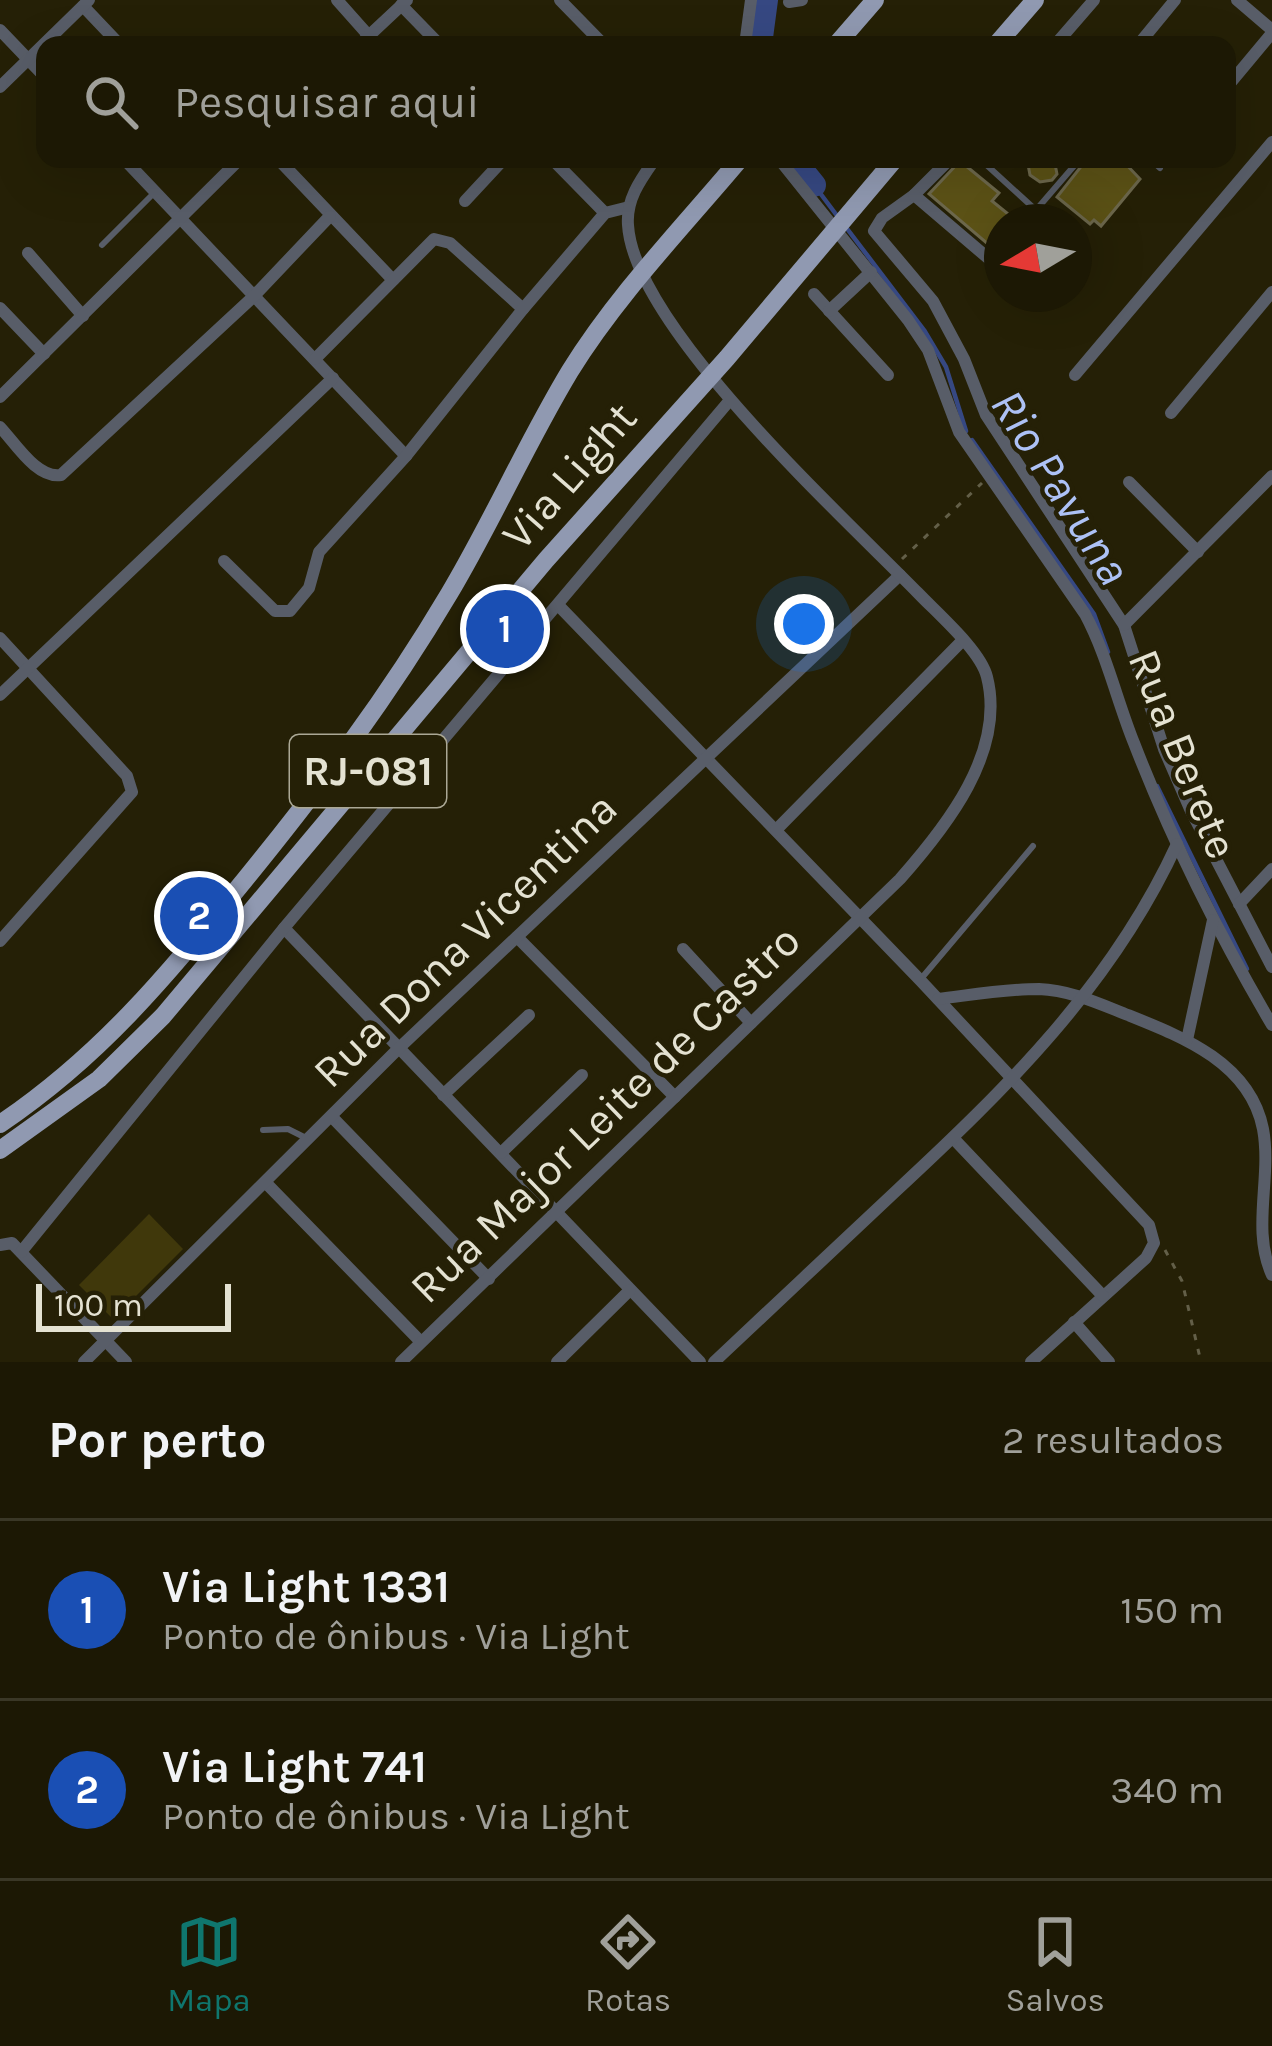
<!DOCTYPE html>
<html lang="pt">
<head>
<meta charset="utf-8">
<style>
  body { margin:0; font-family:Karla,sans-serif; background:#25210e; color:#f1f3f6 }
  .compass { position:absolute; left:984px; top:204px; width:108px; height:108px; border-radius:50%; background:#1c1804; box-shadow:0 12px 48px #0002; rotate:260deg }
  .scale { position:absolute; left:36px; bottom:30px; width:195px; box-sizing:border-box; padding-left:12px; border:6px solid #e4e2d2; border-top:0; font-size:33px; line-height:42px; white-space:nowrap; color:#e4e2d2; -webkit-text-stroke:9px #252006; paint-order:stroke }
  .you { position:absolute; left:804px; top:624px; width:42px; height:42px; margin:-30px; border:9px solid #fff; border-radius:50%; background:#1a73e8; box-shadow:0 0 0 18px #1a73e833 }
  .badge { display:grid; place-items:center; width:78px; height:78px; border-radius:50%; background:#0f766e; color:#fff; font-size:39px; font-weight:700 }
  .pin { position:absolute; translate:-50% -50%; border:6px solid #fff; box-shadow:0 3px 12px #0006 }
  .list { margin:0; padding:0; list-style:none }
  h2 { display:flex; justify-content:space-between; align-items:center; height:156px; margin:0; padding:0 48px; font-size:51px }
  h2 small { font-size:39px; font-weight:400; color:#a0a09a }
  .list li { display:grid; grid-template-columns:78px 1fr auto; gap:36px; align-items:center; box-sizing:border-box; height:180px; padding:0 48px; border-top:3px solid #3a3726 }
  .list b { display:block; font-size:45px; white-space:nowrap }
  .list p { margin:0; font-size:39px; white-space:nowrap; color:#a0a09a }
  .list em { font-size:39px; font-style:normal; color:#a0a09a }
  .icon { flex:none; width:66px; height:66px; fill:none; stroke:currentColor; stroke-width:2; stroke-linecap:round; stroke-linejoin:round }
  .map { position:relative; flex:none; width:1272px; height:1362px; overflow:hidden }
  .search { position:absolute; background:#1c1804; box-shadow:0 12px 48px #0002; left:36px; right:36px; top:36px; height:132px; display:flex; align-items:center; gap:30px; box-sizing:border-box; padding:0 42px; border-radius:24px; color:#a0a09a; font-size:45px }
  .sheet { height:516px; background:#1c1804 }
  nav { display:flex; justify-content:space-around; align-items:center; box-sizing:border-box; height:168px; border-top:3px solid #3a3726; background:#1c1804; font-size:33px; color:#a0a09a }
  nav a { display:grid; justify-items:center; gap:6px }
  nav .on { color:#0f766e }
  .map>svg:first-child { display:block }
</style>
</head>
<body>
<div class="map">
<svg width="1272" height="1362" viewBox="0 0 1272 1362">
  <rect width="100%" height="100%" fill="#252006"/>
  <path fill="#40380b" d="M 149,1214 L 183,1249 L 113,1319 L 79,1285 Z"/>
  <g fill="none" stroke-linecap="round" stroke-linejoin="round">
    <g stroke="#364882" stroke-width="4.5">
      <path d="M 814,185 L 838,217"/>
      <path d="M 845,226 L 924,330 L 946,367 L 966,431"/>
      <path d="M 972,440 L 1094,614 L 1108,652"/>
      <path d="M 1157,786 L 1247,969"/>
    </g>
    <g stroke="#364882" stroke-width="24">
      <path d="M 760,45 L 766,0"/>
      <path d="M 793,159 L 814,185"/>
    </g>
  </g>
  <g fill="#5c5216" stroke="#6d684c" stroke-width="3">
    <path d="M 1027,159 L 1054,159 L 1057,174 L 1052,180 L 1040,182 L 1030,175 Z"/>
    <path d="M 1087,159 L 1121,159 L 1140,179 L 1101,226 L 1094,220 L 1090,224 L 1057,197 Z"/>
    <path d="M 960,161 L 999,193 L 992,201 L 1018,222 L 1002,222 L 1002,256 L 929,194 Z"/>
  </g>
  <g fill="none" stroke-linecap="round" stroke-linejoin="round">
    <g stroke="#635f48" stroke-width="3" stroke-dasharray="6 9" stroke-linecap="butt">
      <path d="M 902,559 L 982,483"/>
      <path d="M 1165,1250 L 1182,1281 L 1201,1362"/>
    </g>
    <g stroke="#585d68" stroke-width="6">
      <path d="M 980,159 L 1049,222"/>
      <path d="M 1150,159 L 1160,168"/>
      <path d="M 1036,210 L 1080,159"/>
      <path d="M 102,245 L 155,192"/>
      <path d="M 920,980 L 1033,846"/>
      <path d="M 263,1130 L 288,1129 L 306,1138"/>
    </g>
    <g stroke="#585d68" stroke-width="12">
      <path d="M 337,0 L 369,36"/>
      <path d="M 560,0 L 604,45"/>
      <path d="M 1237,0 L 1272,30"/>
      <path d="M 789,2 L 802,0"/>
      <path d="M 401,5 L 440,45"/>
      <path d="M 83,6 L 120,45"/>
      <path d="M 0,30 L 45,77"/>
      <path d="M 359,45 L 407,0"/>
      <path d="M 745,45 L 751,0"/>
      <path d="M 1055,45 L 1094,0"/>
      <path d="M 1138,45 L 1175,0"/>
      <path d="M 0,87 L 89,0"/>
      <path d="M 1227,87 L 1272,33"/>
      <path d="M 124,159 L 406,456"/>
      <path d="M 278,159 L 393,280"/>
      <path d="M 552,159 L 605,213"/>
      <path d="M 779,159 L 908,320 L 928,350 L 959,432 L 1085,614 C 1107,655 1117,701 1134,743 C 1172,841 1219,935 1272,1025"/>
      <path d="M 950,159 L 914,195 L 882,218 L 874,231 L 933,301 L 964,359 L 986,415 L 1124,625 L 1164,749 L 1191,811 L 1272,967"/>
      <path d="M 914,195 L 1002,270"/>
      <path d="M 465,201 L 504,159"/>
      <path d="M 28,253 L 83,316"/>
      <path d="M 814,294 L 888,375"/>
      <path d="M 1027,294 L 1036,302"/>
      <path d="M 0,308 L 44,354"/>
      <path d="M 829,311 L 871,272"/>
      <path d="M 315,359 L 434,239 L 450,243 L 523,309"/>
      <path d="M 1075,375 L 1272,142"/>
      <path d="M 0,397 L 240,159"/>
      <path d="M 1171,413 L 1272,292"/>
      <path d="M 0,427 C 16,444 37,479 61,475 L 252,298 L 330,216"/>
      <path d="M 1129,482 L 1198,552"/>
      <path d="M 224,561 L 275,611 L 290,611 L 309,588 L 319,552 L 406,456 L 523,309 L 605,213 L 629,207"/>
      <path d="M 559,606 L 920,980 L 1149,1225 L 1154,1243 L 1146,1258 L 1031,1362"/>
      <path d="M 1124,625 L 1272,476"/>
      <path d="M 0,638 L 127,776 L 132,792 L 0,941"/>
      <path d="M 0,695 L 333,378"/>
      <path d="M 776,830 L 962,641"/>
      <path d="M 1239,904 L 1272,869"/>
      <path d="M 284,928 L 700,1362"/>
      <path d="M 517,937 L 675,1097"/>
      <path d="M 683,949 L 751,1023"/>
      <path d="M 938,999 C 971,995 1005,989 1039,989 C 1070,990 1100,1004 1128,1015 C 1183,1037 1250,1063 1263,1129 C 1272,1178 1251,1229 1272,1275"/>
      <path d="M 1187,1040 L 1213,920"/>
      <path d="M 443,1095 L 529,1015"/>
      <path d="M 332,1117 L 489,1279"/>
      <path d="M 953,1138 L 1103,1296"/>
      <path d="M 501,1153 L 582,1075"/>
      <path d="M 266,1183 L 421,1342"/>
      <path d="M 0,1245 L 12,1243 L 126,1362"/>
      <path d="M 21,1252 L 284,928 L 730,400"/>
      <path d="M 1074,1322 L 1109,1362"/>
      <path d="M 84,1362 L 398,1049 L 900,575"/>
      <path d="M 401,1362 L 900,879 C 946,827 1006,752 987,677 C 981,651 938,614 918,593 C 845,518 634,327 628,225 C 626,199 641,179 655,159"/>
      <path d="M 557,1362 L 630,1290"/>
      <path d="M 714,1362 C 774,1305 835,1249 895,1192 C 1007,1088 1112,985 1177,844"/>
    </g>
    <g stroke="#9099b1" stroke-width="18">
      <path d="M 836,45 L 875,0"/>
      <path d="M 996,45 L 1035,0"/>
      <path d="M 0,1124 C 102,1055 166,976 243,882 C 318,790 388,697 449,594 C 492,522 526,444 570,371 C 617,295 682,228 740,159"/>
      <path d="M 0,1150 L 99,1079 L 163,1016 L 546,560 L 727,358 L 895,159"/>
    </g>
  </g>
  <g text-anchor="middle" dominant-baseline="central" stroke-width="9" stroke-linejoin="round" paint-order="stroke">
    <rect fill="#252006" stroke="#aba895" stroke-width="3" x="290" y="735" width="156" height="72" rx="9"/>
    <g font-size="42" font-weight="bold" fill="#e4e2d2">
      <text x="368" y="771">RJ-081</text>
    </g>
    <g font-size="45" fill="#e4e2d2" stroke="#252006">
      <text transform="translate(569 476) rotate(-49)">Via Light</text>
      <text transform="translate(1183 754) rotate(68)">Rua Berete</text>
      <text transform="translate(465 940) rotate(-44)">Rua Dona Vicentina</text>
      <text transform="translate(605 1114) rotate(-44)">Rua Major Leite de Castro</text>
    </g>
    <g font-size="48" font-style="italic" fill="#adc1f5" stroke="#252006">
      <text transform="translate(1061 487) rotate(58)">Rio Pavuna</text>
    </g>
  </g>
</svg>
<svg class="compass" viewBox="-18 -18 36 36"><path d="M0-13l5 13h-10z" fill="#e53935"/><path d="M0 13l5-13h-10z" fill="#a0a09a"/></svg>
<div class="scale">100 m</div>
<div class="you"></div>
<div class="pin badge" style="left:505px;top:629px;background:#1a4fb4">1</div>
<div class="pin badge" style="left:199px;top:916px;background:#1a4fb4">2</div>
<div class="search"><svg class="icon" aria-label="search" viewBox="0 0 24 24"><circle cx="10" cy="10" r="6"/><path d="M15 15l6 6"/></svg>Pesquisar aqui</div>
</div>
<section class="sheet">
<h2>Por perto<small>2 resultados</small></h2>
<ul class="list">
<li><span class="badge" style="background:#1a4fb4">1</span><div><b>Via Light 1331</b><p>Ponto de ônibus · Via Light</p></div><em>150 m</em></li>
<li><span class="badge" style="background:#1a4fb4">2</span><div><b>Via Light 741</b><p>Ponto de ônibus · Via Light</p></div><em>340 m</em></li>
</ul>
</section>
<nav>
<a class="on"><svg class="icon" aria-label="map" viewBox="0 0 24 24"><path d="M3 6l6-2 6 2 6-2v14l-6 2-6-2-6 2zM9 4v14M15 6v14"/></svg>Mapa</a>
<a><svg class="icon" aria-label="directions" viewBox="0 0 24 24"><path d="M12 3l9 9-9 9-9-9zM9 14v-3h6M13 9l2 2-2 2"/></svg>Rotas</a>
<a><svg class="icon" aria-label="saved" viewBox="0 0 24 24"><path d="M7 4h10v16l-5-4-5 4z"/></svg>Salvos</a>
</nav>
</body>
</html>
